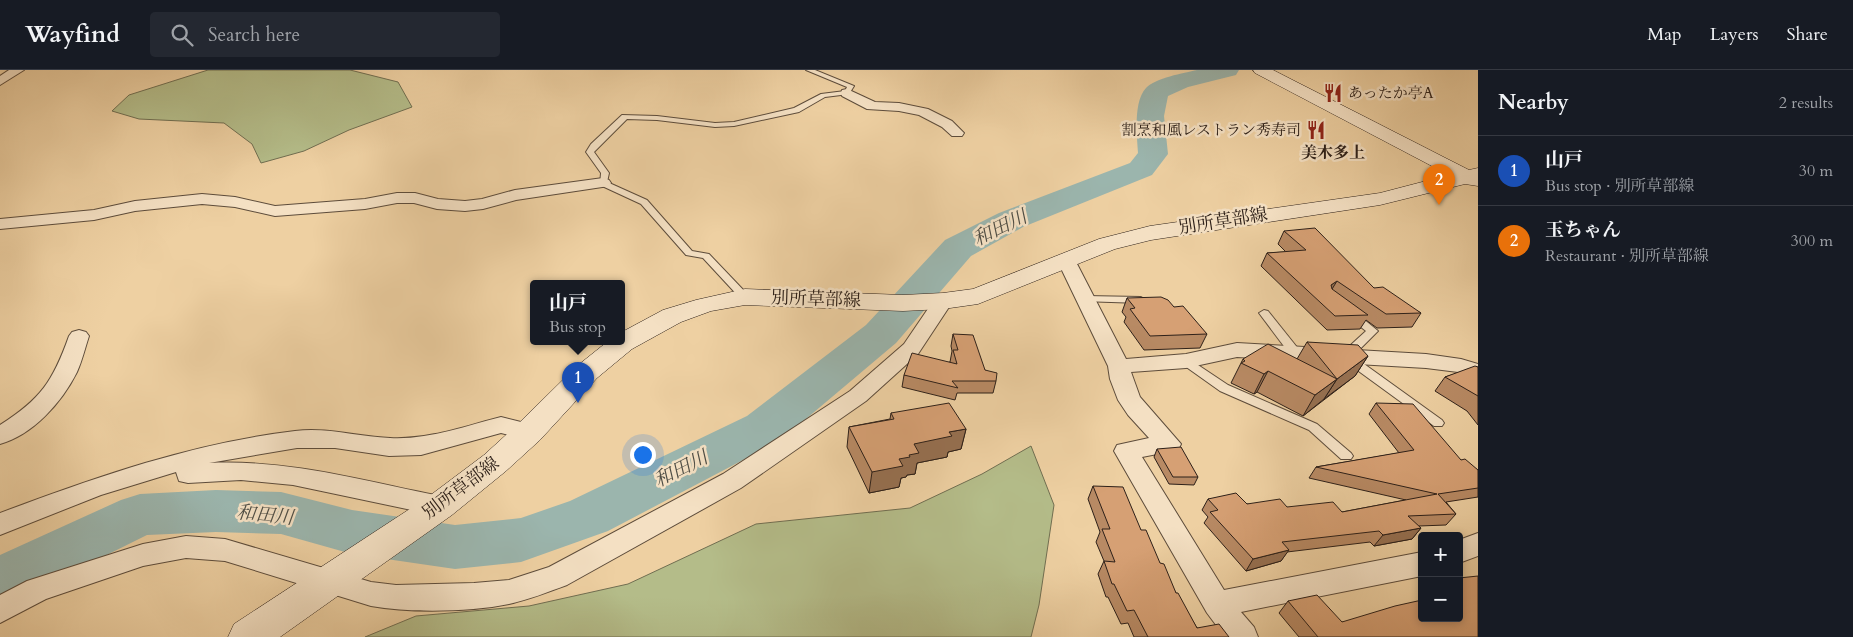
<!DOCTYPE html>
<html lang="en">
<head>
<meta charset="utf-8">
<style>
  body { margin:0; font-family:Cardo,"Noto Serif JP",serif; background:#242831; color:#f1f3f6 }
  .controls { position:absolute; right:15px; bottom:15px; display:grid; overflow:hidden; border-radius:5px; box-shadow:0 2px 8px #0003 }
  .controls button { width:45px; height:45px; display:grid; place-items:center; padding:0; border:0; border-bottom:1px solid #363941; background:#171b24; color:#f1f3f6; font:25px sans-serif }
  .you { position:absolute; left:642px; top:384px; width:18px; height:18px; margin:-12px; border:4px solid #fff; border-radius:50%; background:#1a73e8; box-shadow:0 0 0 8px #1a73e833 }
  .badge { display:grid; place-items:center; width:32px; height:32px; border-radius:50%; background:#c59692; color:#fff; font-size:16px; font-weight:700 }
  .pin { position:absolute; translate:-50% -41px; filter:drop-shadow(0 1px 2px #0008) }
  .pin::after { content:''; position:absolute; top:26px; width:18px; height:15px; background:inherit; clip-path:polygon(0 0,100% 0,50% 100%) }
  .popup { position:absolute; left:530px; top:210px; width:95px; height:65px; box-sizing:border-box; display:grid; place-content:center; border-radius:5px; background:#171b24; filter:drop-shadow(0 1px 4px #0005); font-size:16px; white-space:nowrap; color:#9ea1a6 }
  .popup b { font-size:19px; color:#f1f3f6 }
  .popup::after { content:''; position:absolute; left:50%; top:100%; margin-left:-10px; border:10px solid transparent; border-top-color:#171b24 }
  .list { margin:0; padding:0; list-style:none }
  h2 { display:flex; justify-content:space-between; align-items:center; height:65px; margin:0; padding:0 20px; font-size:21px }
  h2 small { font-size:16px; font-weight:400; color:#9ea1a6 }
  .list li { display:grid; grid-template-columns:32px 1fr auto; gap:15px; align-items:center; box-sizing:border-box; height:70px; padding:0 20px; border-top:1px solid #363941 }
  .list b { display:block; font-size:19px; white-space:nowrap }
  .list p { margin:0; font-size:16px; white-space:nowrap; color:#9ea1a6 }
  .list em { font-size:16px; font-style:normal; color:#9ea1a6 }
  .icon { flex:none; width:28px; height:28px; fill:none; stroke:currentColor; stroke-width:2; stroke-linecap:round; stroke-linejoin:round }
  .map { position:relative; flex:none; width:1478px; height:567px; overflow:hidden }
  header { display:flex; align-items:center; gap:30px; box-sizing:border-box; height:70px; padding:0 25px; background:#171b24; border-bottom:1px solid #363941 }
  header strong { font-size:24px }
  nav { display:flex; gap:28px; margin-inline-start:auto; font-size:18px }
  .search { width:350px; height:45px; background:#242831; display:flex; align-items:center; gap:12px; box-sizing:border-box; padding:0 18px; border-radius:5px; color:#9ea1a6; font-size:19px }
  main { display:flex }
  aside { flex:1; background:#171b24 }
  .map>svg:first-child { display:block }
</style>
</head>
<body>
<header>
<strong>Wayfind</strong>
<div class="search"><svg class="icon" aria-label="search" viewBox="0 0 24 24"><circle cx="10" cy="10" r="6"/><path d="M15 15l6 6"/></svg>Search here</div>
<nav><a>Map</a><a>Layers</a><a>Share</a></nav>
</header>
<main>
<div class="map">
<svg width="1478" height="567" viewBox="0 0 1478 567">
  <rect width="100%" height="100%" fill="#eed0a2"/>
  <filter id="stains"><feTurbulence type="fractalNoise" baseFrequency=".004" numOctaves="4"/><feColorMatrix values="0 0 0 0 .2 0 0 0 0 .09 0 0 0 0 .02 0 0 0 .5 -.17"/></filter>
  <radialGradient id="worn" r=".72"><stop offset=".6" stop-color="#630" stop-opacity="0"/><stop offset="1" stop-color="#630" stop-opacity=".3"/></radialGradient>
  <g fill="#b4bc89" stroke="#706e51">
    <path d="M 208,0 L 350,0 L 398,12 L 412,37 L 349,60 L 304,81 L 261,93 L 252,74 L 224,53 L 139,49 L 112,41 L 129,25 Z"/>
    <path d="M 1031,376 L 1054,435 L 1039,535 L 1031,567 L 365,567 L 416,546 L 529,536 L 628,514 L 756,454 L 910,438 L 982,404 Z"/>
  </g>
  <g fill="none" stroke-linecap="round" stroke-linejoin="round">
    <path fill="#9bb5ad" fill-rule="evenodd" d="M 1197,0 L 1239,0 L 1236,5 L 1188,17 L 1168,26 L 1164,46 L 1168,84 L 1152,105 L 1023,157 L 971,186 L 896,273 L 781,370 L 608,461 L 521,492 L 455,499 L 352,484 L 281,464 L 216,462 L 147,465 L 20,528 L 0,535 L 0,485 L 121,430 L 140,424 L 216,420 L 281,422 L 352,440 L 455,455 L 521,448 L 570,431 L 747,346 L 866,255 L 945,170 L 999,143 L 1130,93 L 1138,83 C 1137,66 1133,32 1146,18 C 1155,8 1184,3 1197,0 Z"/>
    <g stroke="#5d4c3b" stroke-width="2">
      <g id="service">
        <path d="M 806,0 L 815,0 L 854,16 L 849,24 L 825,27 L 799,42 L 734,56 L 715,57 L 657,50 L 627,49 L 594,82 L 609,103 L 607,112 L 647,130 L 692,181 L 709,184 L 750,227 L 745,230 L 741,229 L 703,188 L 686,185 L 641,134 L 600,115 L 601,103 L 586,82 L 591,74 L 622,45 L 657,46 L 715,53 L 734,52 L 794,38 L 821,24 L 845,21 L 847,17 Z"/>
        <path d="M 1085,226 L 1141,227 L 1146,230 L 1141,233 L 1081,231 L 1080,229 Z"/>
        <path d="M 1264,240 L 1268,241 L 1300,281 L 1302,284 L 1300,287 L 1292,287 L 1259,243 Z"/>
        <path d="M 1352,242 L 1356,243 L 1378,261 L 1353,286 L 1442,350 L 1444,353 L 1442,356 L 1434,356 L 1342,289 L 1340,286 L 1342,283 L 1366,261 L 1348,247 L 1347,245 L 1348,243 Z"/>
        <path d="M 1186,287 L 1228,315 L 1317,354 L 1351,383 L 1353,386 L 1351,389 L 1341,389 L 1309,360 L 1220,321 L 1182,294 L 1180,291 L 1182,288 Z"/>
      </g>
    </g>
    <g stroke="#5d4c3b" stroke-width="2">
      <g id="minor">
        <path d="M 9,0 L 24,0 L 0,15 L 0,6 Z"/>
        <path d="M 847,19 L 875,32 L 899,33 L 928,39 L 952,51 L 964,63 L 962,66 L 952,66 L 942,57 L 919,45 L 899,41 L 867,39 L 842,26 L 841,23 L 842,20 Z"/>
        <path d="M 603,108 L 609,110 L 611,113 L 609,116 L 516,130 L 483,139 L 465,141 L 437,139 L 414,133 L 397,133 L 365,139 L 275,146 L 235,137 L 202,134 L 135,141 L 94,150 L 0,159 L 0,149 L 94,140 L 135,131 L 202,124 L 235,127 L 275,136 L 365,129 L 397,123 L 415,123 L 438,129 L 465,131 L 482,129 L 515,120 Z"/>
        <path d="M 1066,185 L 1072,186 L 1075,190 L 1126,289 L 1186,284 L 1237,273 L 1426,284 L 1461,289 L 1478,294 L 1478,309 L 1458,302 L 1426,298 L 1237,287 L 1186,298 L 1131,302 L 1140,327 L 1181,374 L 1178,380 L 1142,387 L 1224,520 L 1422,482 L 1422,506 L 1241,542 L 1254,557 L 1258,567 L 1225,567 L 1207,543 L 1114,381 L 1117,375 L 1149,368 L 1128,345 L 1118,330 L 1110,309 L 1108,296 L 1057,190 L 1060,186 Z"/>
        <path d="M 943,225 L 950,227 L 953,231 L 918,284 L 866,331 L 741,418 L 567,515 C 548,522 528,530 509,534 C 471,542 409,543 371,536 L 225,491 L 186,488 L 143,496 L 46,529 L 0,553 L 0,525 L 27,511 L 143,474 L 186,466 L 225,469 L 371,512 L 396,515 L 474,513 L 509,510 L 549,497 L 723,404 L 850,321 L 904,274 L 936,227 Z"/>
        <path d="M 79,260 L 86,262 L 89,266 C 85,278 82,291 77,302 C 62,332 33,365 0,374 L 0,355 C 41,329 53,311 69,266 L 72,262 Z"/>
        <path d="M 501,347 L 537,356 L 541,362 L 537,368 L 529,370 L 501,363 L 421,385 L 389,386 L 335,378 L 297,378 L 209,393 C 287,389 364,411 440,426 L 449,429 L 453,436 L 449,443 L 440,446 L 293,415 L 241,410 L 188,413 L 179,411 L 176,402 L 101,425 L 0,465 L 0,443 C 96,407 193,373 295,361 C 328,357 358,367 390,368 C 428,370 465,356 501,347 Z"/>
        <path d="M 1478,463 L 1478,486 L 1459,493 L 1459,470 Z"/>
      </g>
    </g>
    <g stroke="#2d2019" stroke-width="1">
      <path id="secondary" d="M 1253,0 L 1273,0 L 1469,100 L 1478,98 L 1478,116 L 1465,114 L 1380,135 L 1151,170 L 1115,179 L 978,234 L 943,239 L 903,241 L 745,235 L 711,241 L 681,252 L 632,279 L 597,308 L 540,370 L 506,401 L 452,445 L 280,567 L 228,567 L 234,554 L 428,427 L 484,385 L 518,354 L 577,296 L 607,272 L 622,272 L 622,262 L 663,240 L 696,230 L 745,219 L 903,225 L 943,223 L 973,219 L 1099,169 L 1150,156 L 1380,123 L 1449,105 L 1255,3 Z"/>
    </g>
    <use href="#service" fill="#f4e0c3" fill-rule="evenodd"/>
    <use href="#minor" fill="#f4e0c3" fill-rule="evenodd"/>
    <use href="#secondary" fill="#f4e0c3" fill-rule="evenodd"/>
  </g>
  <g fill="#b88a64" stroke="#2d2019">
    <path d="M 1284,161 L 1374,218 L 1421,243 L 1412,257 L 1377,258 L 1366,250 L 1360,259 L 1327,260 L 1261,196 L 1267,183 L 1286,182 L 1278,174 Z"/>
    <path d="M 1127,228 L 1174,237 L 1207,264 L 1200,278 L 1144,280 L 1124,252 L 1126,247 L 1122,242 Z"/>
    <path d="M 953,264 L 985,300 L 996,311 L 993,323 L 957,323 L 955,330 L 902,317 L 904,305 L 950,292 L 952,281 L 951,276 Z"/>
    <path d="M 1307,272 L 1368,286 L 1355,306 L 1303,346 L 1257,322 L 1254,324 L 1231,313 L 1243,289 L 1297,289 Z"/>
    <path d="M 1478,297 L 1478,355 L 1467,341 L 1435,321 L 1445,307 Z"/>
    <path d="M 1376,333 L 1461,390 L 1478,400 L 1478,427 L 1446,432 L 1456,444 L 1446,455 L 1419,456 L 1421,458 L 1412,469 L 1374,476 L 1370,472 L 1287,482 L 1281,491 L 1246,501 L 1204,453 L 1208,447 L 1202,440 L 1208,429 L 1247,434 L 1342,442 L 1406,430 L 1309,408 L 1316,397 L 1399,383 L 1369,344 Z"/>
    <path d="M 891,343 L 966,359 L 961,379 L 948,382 L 947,387 L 917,393 L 915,404 L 907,405 L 906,407 L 901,408 L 899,417 L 869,423 L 847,377 L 849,357 L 890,349 Z"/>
    <path d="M 1157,379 L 1198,407 L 1194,415 L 1169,414 L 1154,387 Z"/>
    <path d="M 1093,416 L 1141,460 L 1176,523 L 1197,558 L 1229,567 L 1134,567 L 1128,553 L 1121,554 L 1108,527 L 1106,527 L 1098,504 L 1104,491 L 1096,472 L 1100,462 L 1088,429 Z"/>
    <path d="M 1288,531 L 1342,552 L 1478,567 L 1299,567 L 1279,543 Z"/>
  </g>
  <g fill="#967051" stroke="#2d2019">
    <path d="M 1337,211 L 1329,224 L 1331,215 Z"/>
    <path d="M 1368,286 L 1355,306 L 1324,329 L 1337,309 Z"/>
    <path d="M 1268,301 L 1257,322 L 1254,324 L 1264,304 Z"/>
    <path d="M 1337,309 L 1324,329 L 1303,346 L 1315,325 Z"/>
    <path d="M 966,359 L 961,379 L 948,382 L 947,387 L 917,393 L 915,404 L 907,405 L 906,407 L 901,408 L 899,417 L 869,423 L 872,402 L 899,389 L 914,374 L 949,362 Z"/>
    <path d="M 1421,458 L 1412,469 L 1374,476 L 1383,465 Z"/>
    <path d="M 1289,480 L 1281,491 L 1246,501 L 1253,489 Z"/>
  </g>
  <g fill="#d6a074" stroke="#2d2019">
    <path d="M 1315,158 L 1374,218 L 1383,217 L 1421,243 L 1386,244 L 1337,211 L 1331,215 L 1332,219 L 1368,245 L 1335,246 L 1267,183 L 1306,180 L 1284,161 Z"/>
    <path d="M 1161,227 L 1168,230 L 1174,237 L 1183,236 L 1207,264 L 1150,266 L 1130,239 L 1135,238 L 1127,228 Z"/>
    <path d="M 953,264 L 973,265 L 985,300 L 997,303 L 996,311 L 952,311 L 958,318 L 904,305 L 912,283 L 957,294 L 953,280 L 958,280 Z"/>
    <path d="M 1307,272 L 1358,275 L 1368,286 L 1337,309 Z"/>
    <path d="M 1268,274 L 1337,309 L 1315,325 L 1268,301 L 1264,304 L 1241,293 L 1245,291 L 1243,289 Z"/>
    <path d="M 1475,296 L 1478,297 L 1478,326 L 1445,307 Z"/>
    <path d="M 949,333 L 966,359 L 949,362 L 952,366 L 914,374 L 919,383 L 909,385 L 910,387 L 899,389 L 903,396 L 872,402 L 849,357 L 894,349 L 891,343 Z"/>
    <path d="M 1376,333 L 1413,334 L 1461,390 L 1465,389 L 1478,400 L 1478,418 L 1438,424 L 1456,444 L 1408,446 L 1421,458 L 1383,465 L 1379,461 L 1282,472 L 1289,480 L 1253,489 L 1210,442 L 1218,440 L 1208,429 L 1236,423 L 1247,434 L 1280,429 L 1287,437 L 1333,432 L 1342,442 L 1437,424 L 1316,397 L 1414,380 Z"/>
    <path d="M 1181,377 L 1198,407 L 1173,407 L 1157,379 Z"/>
    <path d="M 1093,416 L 1123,417 L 1141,460 L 1146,460 L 1160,493 L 1164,494 L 1176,523 L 1178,523 L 1197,558 L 1219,554 L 1229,567 L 1148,567 L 1134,540 L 1127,541 L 1114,514 L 1112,514 L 1104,491 L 1115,492 L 1102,459 L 1110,459 Z"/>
    <path d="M 1478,506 L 1478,567 L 1318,567 L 1288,531 L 1317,525 L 1342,552 L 1395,536 L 1422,530 L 1422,548 L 1459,548 L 1459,508 Z"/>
  </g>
  <defs>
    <g id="restaurant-bare" transform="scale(1.5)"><path d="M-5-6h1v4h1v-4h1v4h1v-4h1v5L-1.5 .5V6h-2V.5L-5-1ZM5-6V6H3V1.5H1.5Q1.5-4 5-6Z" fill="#8f2418" stroke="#f4e0c3" stroke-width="2.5" paint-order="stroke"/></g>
  </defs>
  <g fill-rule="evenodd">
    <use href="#restaurant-bare" x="1333" y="23"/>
    <use href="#restaurant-bare" x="1316" y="60"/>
  </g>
  <g text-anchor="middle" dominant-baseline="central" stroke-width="5" stroke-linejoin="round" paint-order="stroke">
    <g font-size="15" fill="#2d2019" stroke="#f4e0c3" text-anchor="start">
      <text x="1348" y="23">あったか亭A</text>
      <text x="1301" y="60" text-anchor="end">割烹和風レストラン秀寿司</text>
    </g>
    <g font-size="16" font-weight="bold" fill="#2d2019" stroke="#f4e0c3">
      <text x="1333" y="83">美木多上</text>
    </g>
    <g font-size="18" fill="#2d2019" stroke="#f4e0c3">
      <text transform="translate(1223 151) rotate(-9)">別所草部線</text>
      <text transform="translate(816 229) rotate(2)">別所草部線</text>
      <text transform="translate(461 418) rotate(-37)">別所草部線</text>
    </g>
    <g font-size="19" font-style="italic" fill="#4e4d45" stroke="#f4e0c3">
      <text transform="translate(1000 158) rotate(-26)">和田川</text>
      <text transform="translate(681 399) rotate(-27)">和田川</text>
      <text transform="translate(265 445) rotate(6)">和田川</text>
    </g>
  </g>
  <rect width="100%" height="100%" filter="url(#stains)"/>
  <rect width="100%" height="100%" fill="url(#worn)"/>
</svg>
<div class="controls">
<button>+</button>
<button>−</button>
</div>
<div class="you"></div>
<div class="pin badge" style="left:578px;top:333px;background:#1a4fb4">1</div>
<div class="popup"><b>山戸</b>Bus stop</div>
<div class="pin badge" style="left:1439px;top:135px;background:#e8710a">2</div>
</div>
<aside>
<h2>Nearby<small>2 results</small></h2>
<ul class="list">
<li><span class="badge" style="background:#1a4fb4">1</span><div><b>山戸</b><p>Bus stop · 別所草部線</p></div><em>30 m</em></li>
<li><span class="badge" style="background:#e8710a">2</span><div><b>玉ちゃん</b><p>Restaurant · 別所草部線</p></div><em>300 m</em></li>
</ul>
</aside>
</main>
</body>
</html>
